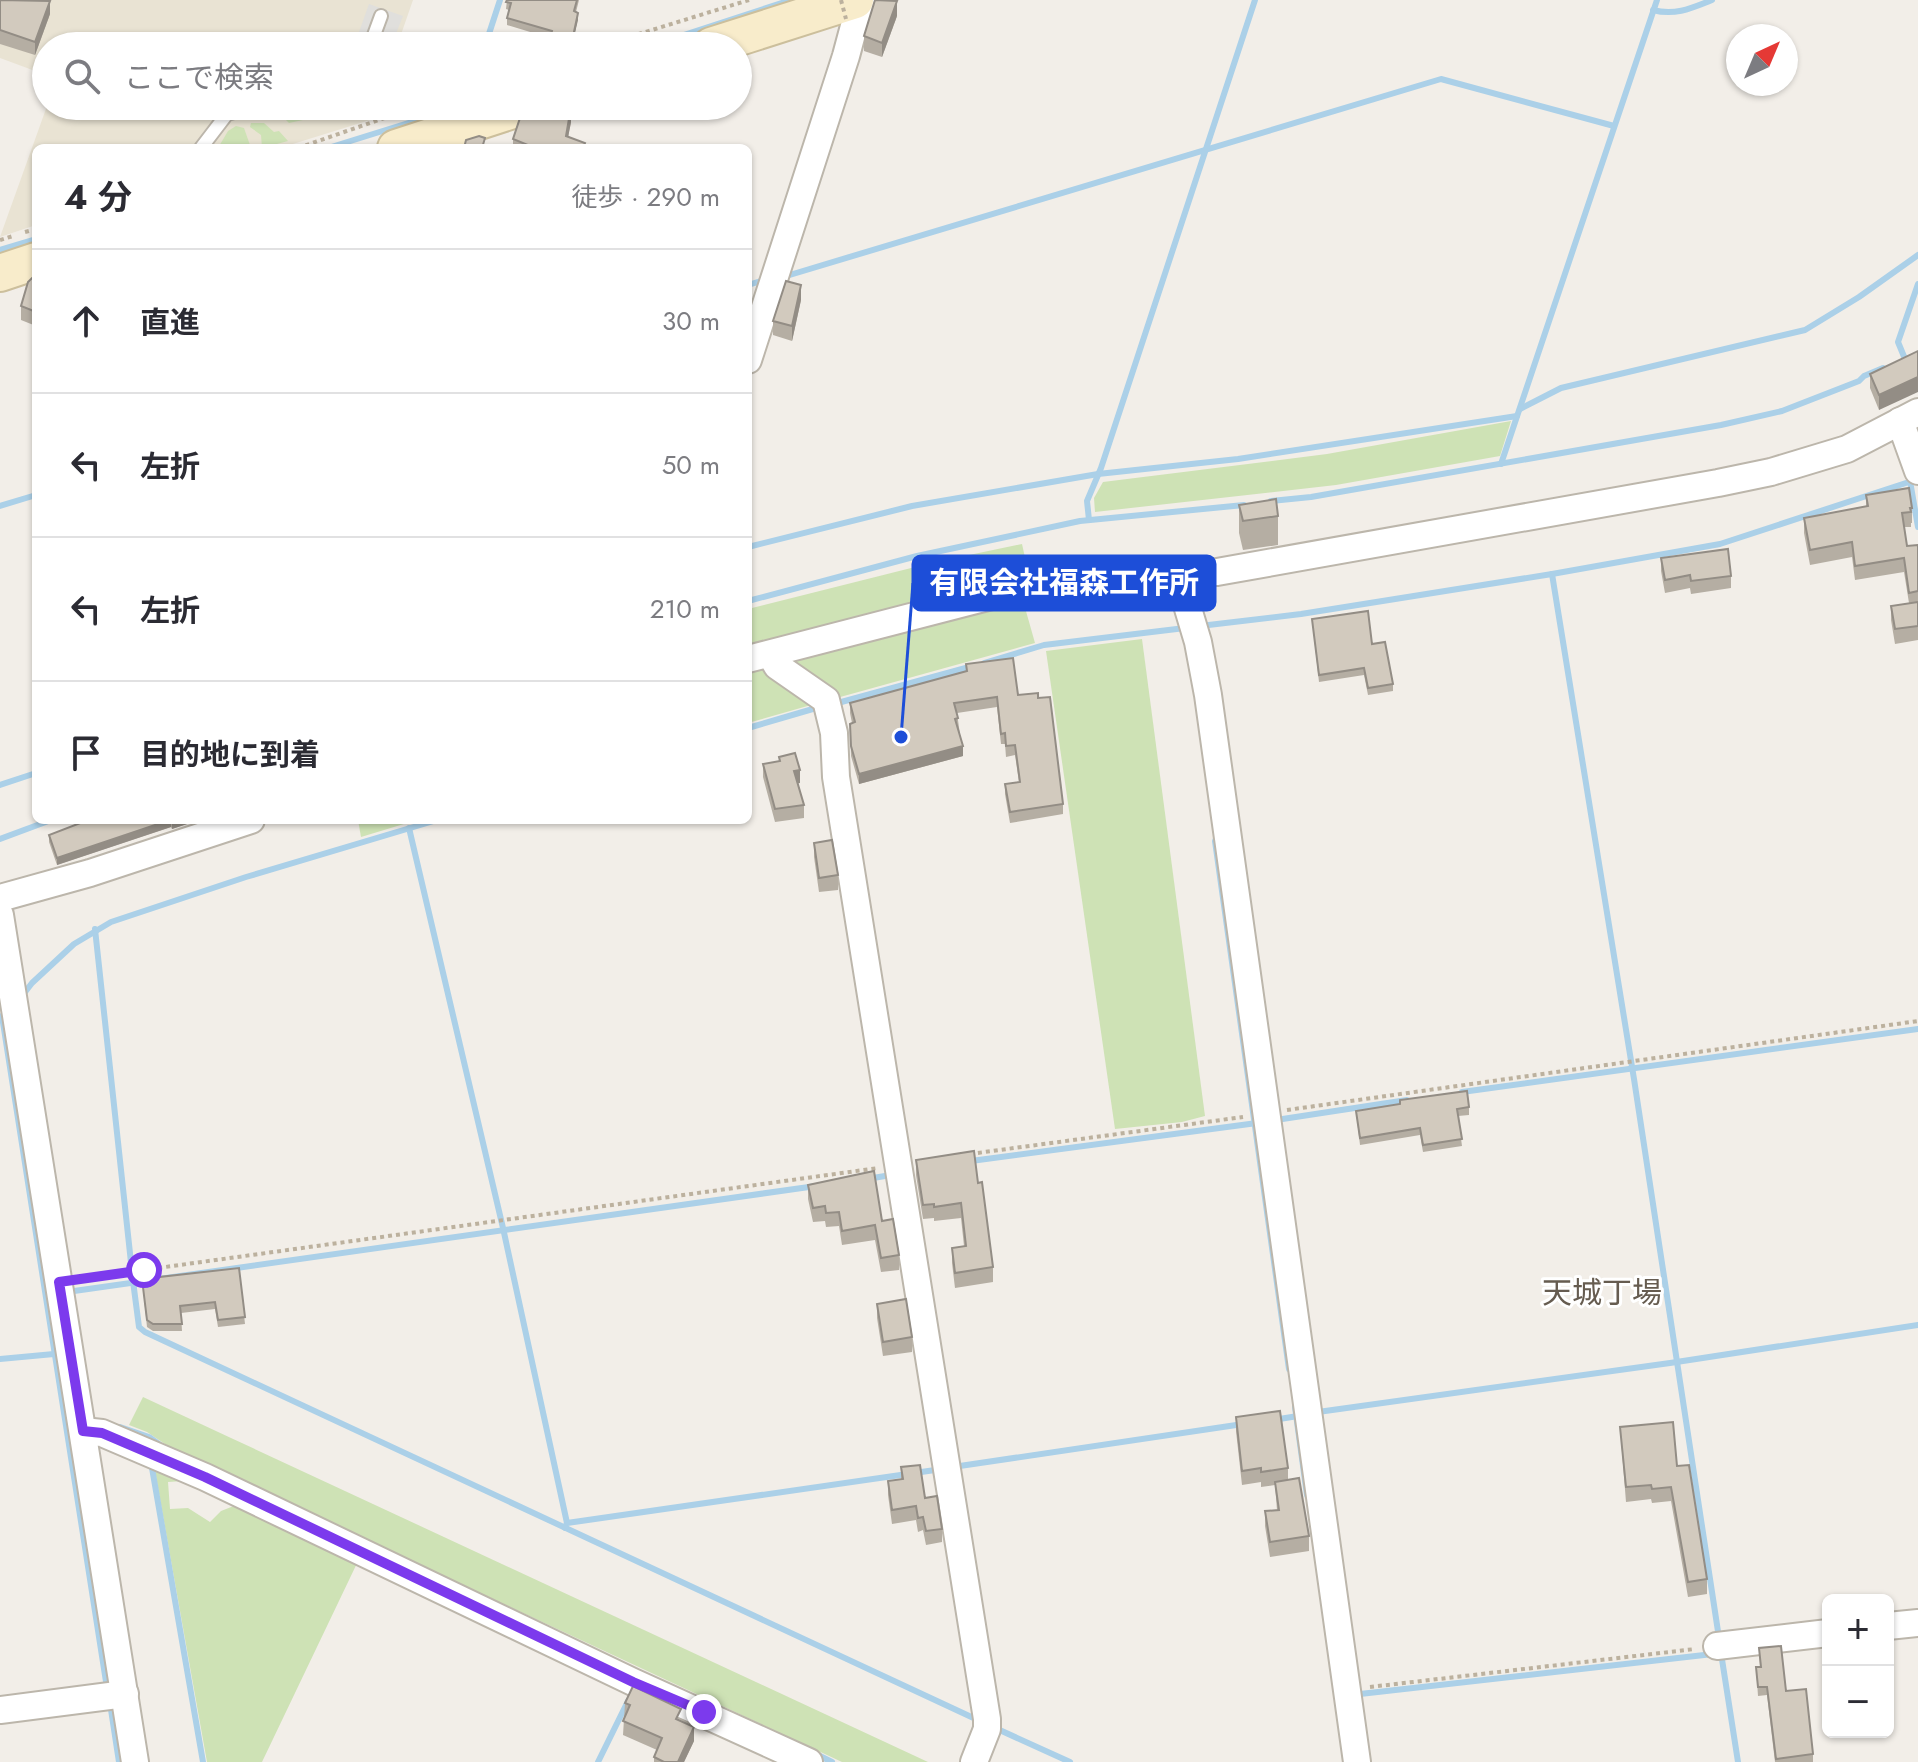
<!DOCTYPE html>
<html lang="ja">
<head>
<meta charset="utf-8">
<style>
  body { margin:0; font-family:Jost,"Noto Sans JP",sans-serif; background:#f2f2f3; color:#2b2b33 }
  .controls { position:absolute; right:24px; bottom:24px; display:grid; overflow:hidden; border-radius:12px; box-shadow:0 2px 6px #0004 }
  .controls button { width:72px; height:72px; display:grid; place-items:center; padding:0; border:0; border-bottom:2px solid #e1e1e2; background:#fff; color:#2b2b33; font:40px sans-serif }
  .compass { position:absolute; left:1726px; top:24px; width:72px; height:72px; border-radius:50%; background:#fff; box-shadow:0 2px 6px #0004; rotate:44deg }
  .stop { position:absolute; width:24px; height:24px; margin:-18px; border:6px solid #7c3aed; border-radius:50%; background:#fff }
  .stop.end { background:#7c3aed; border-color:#fff; box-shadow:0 2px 8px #0008 }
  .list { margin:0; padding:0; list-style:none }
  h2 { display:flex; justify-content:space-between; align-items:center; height:104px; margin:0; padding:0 32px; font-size:34px }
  h2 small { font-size:26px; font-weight:400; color:#7c7c81 }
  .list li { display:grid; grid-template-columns:52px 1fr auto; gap:24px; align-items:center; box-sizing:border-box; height:144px; padding:0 32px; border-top:2px solid #e1e1e2 }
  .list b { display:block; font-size:30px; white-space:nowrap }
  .list em { font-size:26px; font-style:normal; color:#7c7c81 }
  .icon { flex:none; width:44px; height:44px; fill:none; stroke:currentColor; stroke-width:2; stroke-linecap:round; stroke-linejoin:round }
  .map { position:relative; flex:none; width:1918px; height:1762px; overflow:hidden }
  .search { position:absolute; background:#fff; box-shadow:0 2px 6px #0004; left:32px; top:32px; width:720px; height:88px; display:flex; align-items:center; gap:20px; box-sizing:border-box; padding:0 28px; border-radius:44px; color:#7c7c81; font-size:30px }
  .panel { position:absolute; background:#fff; box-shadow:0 2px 6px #0004; left:32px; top:144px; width:720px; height:680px; border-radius:12px }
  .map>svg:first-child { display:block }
</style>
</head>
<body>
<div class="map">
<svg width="1918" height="1762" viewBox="0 0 1918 1762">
  <rect width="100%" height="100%" fill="#f2eee8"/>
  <g fill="#e9e3d3">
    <path d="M 0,0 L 413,0 L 397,46 L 46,46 L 46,75 L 0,58 Z"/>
    <path d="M 47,106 L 376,106 L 370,120 L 280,148 L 36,148 L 36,225 L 0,237 Z"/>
  </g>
  <g fill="#cee2b5">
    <path d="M 284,106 L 305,106 L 307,115 L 303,120 L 289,123 L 284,118 Z"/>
    <path d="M 251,123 L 264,123 L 274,132 L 279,131 L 288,141 L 262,148 L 261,135 L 250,127 Z"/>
    <path d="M 236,126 L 244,128 L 251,148 L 218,148 L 228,131 Z"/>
    <path d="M 1511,421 L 1500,456 L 1336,485 L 1095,512 L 1094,498 L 1103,482 L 1327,454 Z"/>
    <path d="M 1022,544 L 1030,580 L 748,650 L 748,609 L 931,563 Z"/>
    <path d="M 1022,597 L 1035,643 L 833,699 L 797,673 L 790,656 Z"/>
    <path d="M 1142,639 L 1205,1116 L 1182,1122 L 1115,1129 L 1046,651 Z"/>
    <path d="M 754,664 L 773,670 L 818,703 L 748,723 L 748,666 Z"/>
    <path d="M 358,820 L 417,820 L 361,837 Z"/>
    <path d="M 143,1397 L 231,1438 L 928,1762 L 842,1762 L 174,1450 L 147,1432 L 129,1425 Z"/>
    <path d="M 158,1466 L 183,1481 L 168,1482 L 170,1509 L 188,1508 L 210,1522 L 221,1511 L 244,1502 L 360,1557 L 262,1762 L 207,1762 L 155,1471 Z"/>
  </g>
  <path fill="#e0dfdc" d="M 369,4 L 403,16 L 391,46 L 354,46 Z"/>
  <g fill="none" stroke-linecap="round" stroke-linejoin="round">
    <g stroke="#abd0e8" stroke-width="6">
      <path d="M 1653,10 C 1675,16 1692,8 1712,0"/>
      <path d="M 485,46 L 500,0"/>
      <path d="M 650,46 L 791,0"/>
      <path d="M 328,148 L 463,106"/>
      <path d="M 0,250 L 36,239"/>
      <path d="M 783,277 L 1441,79 L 1614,126"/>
      <path d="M 748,285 L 764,280"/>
      <path d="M 1905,359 L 1898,342 L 1918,284"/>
      <path d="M 1520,409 L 1561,388 L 1805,330 L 1859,297 L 1918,255"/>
      <path d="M 1501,464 L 1657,0"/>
      <path d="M 1910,481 L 1918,527"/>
      <path d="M 1271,501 L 1311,497 L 1721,425 L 1782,411 L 1859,381 L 1864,376 L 1883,368"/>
      <path d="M 0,506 L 36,495"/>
      <path d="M 1089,520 L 1087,501 L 1101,468 L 1255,0"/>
      <path d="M 748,547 L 912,506 L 1098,474 L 1238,459 L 1517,416"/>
      <path d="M 1552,574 L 1634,1079 L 1719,1638"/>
      <path d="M 748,601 L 917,556 L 1080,521 L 1244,505"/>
      <path d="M 1200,626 L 1301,614 L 1552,574 L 1720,544 L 1912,481"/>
      <path d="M 984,663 L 1044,645 L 1185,628"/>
      <path d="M 834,704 L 973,666"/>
      <path d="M 748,728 L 823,706"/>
      <path d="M 0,785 L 36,773"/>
      <path d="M 409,828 L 503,1228 L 567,1523"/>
      <path d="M 0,839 L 51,820"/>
      <path d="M 1215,841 L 1289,1369"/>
      <path d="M 95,929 L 133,1281 L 139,1327 L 145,1332 L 980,1721"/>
      <path d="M 22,996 L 32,983 L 74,944 L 111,922 L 246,877 L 437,820"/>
      <path d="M 2,1016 L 107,1688"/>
      <path d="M 1462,1092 L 1918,1029"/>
      <path d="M 1276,1120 L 1407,1100"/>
      <path d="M 971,1161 L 1257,1123"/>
      <path d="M 867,1179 L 891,1175"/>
      <path d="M 67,1292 L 816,1186"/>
      <path d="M 0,1359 L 54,1354"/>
      <path d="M 1295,1407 L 1307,1495"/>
      <path d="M 1318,1412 L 1670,1363 L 1918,1325"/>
      <path d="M 1273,1420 L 1298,1416"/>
      <path d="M 120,1427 L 149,1437 L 163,1447"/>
      <path d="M 153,1464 L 152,1468 L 203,1762"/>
      <path d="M 953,1467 L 1243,1424"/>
      <path d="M 565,1528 L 567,1523 L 942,1469"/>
      <path d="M 1721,1653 L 1738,1762"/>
      <path d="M 1360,1694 L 1713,1654"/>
      <path d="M 110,1703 L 119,1762"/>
      <path d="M 993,1727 L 1070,1762"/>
      <path d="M 814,1753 L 832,1762"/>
      <path d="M 598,1762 L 628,1701"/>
    </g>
    <g stroke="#bcb6ab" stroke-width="16">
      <g id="lane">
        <path d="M 370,46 L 381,16"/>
        <path d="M 201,148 L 227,114 L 254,106"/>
      </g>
    </g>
    <g stroke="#bcb6ab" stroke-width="30">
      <g id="street">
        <path d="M 748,360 L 846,56 L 861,0"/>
        <path d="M 1900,421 L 1918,471"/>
        <path d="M 1178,575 L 1198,642 L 1208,695 L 1357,1762"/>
        <path d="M 770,654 L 777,666 L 826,700 L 834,733 L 836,777 L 987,1719 L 987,1729 L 974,1762"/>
        <path d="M 748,659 L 1034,585 L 1135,574 L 1217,572 L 1718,483 L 1771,472 L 1847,449 L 1918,412"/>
        <path d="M 0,898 L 90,873 L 251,820"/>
        <path d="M 0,915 L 135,1762"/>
        <path d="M 83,1431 L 102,1433 L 205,1477 L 633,1682 L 809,1762"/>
        <path d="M 1888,1626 L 1918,1623"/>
        <path d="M 1717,1646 L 1828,1633"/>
        <path d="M 0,1710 L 125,1694"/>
      </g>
    </g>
    <g stroke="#ccbf9c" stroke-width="40">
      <g id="secondary">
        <path d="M 711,46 L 855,0"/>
        <path d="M 396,148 L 525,106"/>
        <path d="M 0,273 L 36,261"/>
      </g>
    </g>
    <g stroke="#bcb19e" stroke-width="4" stroke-dasharray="4 4" stroke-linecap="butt">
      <path d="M 600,46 L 749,0"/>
      <path d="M 298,148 L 419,106"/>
      <path d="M 25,232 L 36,229"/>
      <path d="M 0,240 L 13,236"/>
      <path d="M 1287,1110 L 1918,1021"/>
      <path d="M 970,1154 L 1243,1117"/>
      <path d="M 79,1279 L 878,1168"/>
      <path d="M 1370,1687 L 1695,1649"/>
    </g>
    <use href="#lane" stroke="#fff" stroke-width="12"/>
    <use href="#street" stroke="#fff" stroke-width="26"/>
    <use href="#secondary" stroke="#f8eccb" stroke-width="36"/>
    <path stroke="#bcb19e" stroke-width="4" stroke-dasharray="4 4" stroke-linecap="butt" d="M 841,0 L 846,19"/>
  </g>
  <g fill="#b5aea3">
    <path d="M 0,0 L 50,14 L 35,55 L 0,44 Z"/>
    <path d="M 507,0 L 579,0 L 576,12 L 578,20 L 550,38 L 507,25 L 507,18 L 509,10 L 506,9 Z"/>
    <path d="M 897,16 L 882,57 L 864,51 L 864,36 Z"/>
    <path d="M 678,106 L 705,106 L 703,113 Z"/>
    <path d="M 542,115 L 571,122 L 568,137 L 585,148 L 513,148 L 513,139 Z"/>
    <path d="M 36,279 L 36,326 L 21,320 L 21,306 Z"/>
    <path d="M 801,300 L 792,341 L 773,335 L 773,321 Z"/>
    <path d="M 1918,351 L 1879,410 L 1870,388 L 1870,374 Z"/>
    <path d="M 1866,495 L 1912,508 L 1912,523 L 1911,523 L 1911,527 L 1904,527 L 1907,546 L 1918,545 L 1918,640 L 1895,644 L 1891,620 L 1891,606 L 1909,603 L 1904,572 L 1855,580 L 1852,557 L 1810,565 L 1804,533 L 1804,518 L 1866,506 Z"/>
    <path d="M 1239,505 L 1278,516 L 1278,545 L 1243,550 L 1239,533 Z"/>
    <path d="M 1661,558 L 1731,576 L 1731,588 L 1691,594 L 1690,588 L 1665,593 L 1661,571 Z"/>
    <path d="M 1312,619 L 1372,644 L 1393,684 L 1393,691 L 1368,695 L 1364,675 L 1319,682 Z"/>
    <path d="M 966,664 L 1018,695 L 1063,804 L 1063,814 L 1010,823 L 1005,794 L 1005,784 L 1019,782 L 1015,755 L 1006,757 L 1005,744 L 1001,744 L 997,707 L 957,713 L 963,756 L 859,784 L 851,756 L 850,724 L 852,723 L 850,713 L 850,703 L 966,671 Z"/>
    <path d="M 779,757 L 800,783 L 798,783 L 804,805 L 804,818 L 775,822 L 763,777 L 763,764 L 779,761 Z"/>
    <path d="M 88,820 L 199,820 L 172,829 L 171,827 L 57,865 L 49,842 L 49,835 Z"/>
    <path d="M 814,843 L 838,875 L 838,890 L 819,892 L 814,857 Z"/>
    <path d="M 1469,1107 L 1469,1115 L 1458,1116 L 1462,1146 L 1423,1152 L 1420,1135 L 1360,1145 L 1356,1111 Z"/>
    <path d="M 916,1160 L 978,1183 L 993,1267 L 993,1282 L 955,1288 L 952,1263 L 952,1248 L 964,1246 L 961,1218 L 934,1221 L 934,1218 L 923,1219 L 916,1175 Z"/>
    <path d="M 808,1185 L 882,1221 L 899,1255 L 899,1270 L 881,1272 L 875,1240 L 842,1245 L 839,1226 L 826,1227 L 825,1221 L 813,1222 L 808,1199 Z"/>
    <path d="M 239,1268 L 245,1324 L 218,1327 L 215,1309 L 181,1313 L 182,1331 L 153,1331 L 147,1327 L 142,1279 Z"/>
    <path d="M 877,1304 L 912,1337 L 912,1352 L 883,1356 L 877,1318 Z"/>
    <path d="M 1236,1417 L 1288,1468 L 1288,1480 L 1309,1536 L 1309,1551 L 1270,1557 L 1265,1526 L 1265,1511 L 1277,1510 L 1275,1485 L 1261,1487 L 1261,1482 L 1242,1485 L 1236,1431 Z"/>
    <path d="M 1620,1427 L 1677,1466 L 1707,1579 L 1707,1594 L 1688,1597 L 1671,1501 L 1652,1503 L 1651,1499 L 1626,1502 Z"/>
    <path d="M 901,1467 L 925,1498 L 942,1529 L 942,1542 L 926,1545 L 923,1530 L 918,1532 L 916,1520 L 892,1524 L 888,1495 L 888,1481 L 901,1479 Z"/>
    <path d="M 1759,1648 L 1786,1691 L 1813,1754 L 1813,1762 L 1775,1762 L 1767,1695 L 1758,1696 L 1756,1667 L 1760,1667 Z"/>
    <path d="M 625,1703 L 681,1721 L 694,1741 L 684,1762 L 654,1762 L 654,1757 L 657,1750 L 623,1735 Z"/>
  </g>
  <g fill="#938d85">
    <path d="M 50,1 L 50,14 L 35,55 L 35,42 Z"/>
    <path d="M 897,1 L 897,16 L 882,57 L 882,43 Z"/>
    <path d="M 578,13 L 578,20 L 572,46 L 571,46 Z"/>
    <path d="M 571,107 L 571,122 L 566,148 L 566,136 Z"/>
    <path d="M 801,285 L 801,300 L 792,341 L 792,326 Z"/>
    <path d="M 1918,377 L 1918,392 L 1879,410 L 1879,395 Z"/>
    <path d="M 963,746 L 963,756 L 859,784 L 859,774 Z"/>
    <path d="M 800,770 L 800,783 L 794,784 L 794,771 Z"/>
    <path d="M 171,820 L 171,827 L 57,865 L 57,858 Z"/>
    <path d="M 177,820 L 199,820 L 172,829 L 172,822 Z"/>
    <path d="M 694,1727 L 694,1741 L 684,1762 L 678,1762 Z"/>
  </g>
  <g fill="#d2cabe" stroke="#938d85" stroke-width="2">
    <path d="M 0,0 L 50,1 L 35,42 L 0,30 Z"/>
    <path d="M 507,0 L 577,0 L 574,11 L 578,13 L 571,46 L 548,46 L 552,31 L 507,18 L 511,3 L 506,2 Z"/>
    <path d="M 875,0 L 897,1 L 882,43 L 864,36 Z"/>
    <path d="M 545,106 L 571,107 L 566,136 L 585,143 L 583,148 L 535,148 L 513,139 L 521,115 L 532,111 L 542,115 Z"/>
    <path d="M 479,136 L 485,138 L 482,148 L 464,148 L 466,140 Z"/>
    <path d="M 32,278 L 36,279 L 36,312 L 21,306 L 28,282 Z"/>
    <path d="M 786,281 L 801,285 L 792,326 L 773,321 Z"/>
    <path d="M 1918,351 L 1918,377 L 1879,395 L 1870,374 Z"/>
    <path d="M 1909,488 L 1912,508 L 1910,508 L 1911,512 L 1902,513 L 1907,546 L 1918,545 L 1918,591 L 1909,593 L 1904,558 L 1855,566 L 1852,542 L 1810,550 L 1804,518 L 1868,506 L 1866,495 Z"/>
    <path d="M 1276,499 L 1278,516 L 1243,521 L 1239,505 Z"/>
    <path d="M 1728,549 L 1731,576 L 1691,581 L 1690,575 L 1665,580 L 1661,558 Z"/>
    <path d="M 1918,602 L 1918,626 L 1895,629 L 1891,606 Z"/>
    <path d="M 1368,611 L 1372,644 L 1385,642 L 1393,684 L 1368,688 L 1364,668 L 1319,675 L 1312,619 Z"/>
    <path d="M 1013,658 L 1018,695 L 1038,693 L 1038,698 L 1050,697 L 1063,804 L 1010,812 L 1005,784 L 1020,782 L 1015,745 L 1006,746 L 1005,733 L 1001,734 L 997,697 L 954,703 L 958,718 L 955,719 L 963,746 L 859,774 L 851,746 L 850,724 L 855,722 L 850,703 L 967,671 L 966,664 Z"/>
    <path d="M 795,753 L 800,770 L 794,771 L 804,805 L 775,809 L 763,764 L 780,761 L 779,757 Z"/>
    <path d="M 88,820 L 170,820 L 57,858 L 49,835 Z"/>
    <path d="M 832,840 L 838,875 L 819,878 L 814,843 Z"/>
    <path d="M 1467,1091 L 1469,1107 L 1457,1109 L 1462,1139 L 1423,1145 L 1420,1128 L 1360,1138 L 1356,1111 L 1400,1104 L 1400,1100 Z"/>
    <path d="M 974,1151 L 978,1183 L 982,1182 L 993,1267 L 955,1273 L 952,1248 L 966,1246 L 961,1203 L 934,1207 L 934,1204 L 923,1205 L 916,1160 Z"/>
    <path d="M 874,1171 L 882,1221 L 893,1219 L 899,1255 L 881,1258 L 875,1225 L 842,1231 L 839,1212 L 826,1213 L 825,1206 L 813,1208 L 808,1185 Z"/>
    <path d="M 239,1268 L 245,1317 L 218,1320 L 215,1302 L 180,1306 L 182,1324 L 153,1324 L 147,1320 L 142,1279 Z"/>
    <path d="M 906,1299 L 912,1337 L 883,1342 L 877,1304 Z"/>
    <path d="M 1280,1411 L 1288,1468 L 1261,1472 L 1261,1468 L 1242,1471 L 1236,1417 Z"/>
    <path d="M 1673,1422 L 1677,1466 L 1689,1465 L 1707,1579 L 1688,1582 L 1671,1487 L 1652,1489 L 1651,1485 L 1626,1487 L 1620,1427 Z"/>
    <path d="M 920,1465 L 925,1498 L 937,1496 L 942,1529 L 926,1531 L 923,1517 L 918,1518 L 916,1506 L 892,1510 L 888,1481 L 903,1479 L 901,1467 Z"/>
    <path d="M 1299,1478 L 1309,1536 L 1270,1542 L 1265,1511 L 1279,1510 L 1275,1482 Z"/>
    <path d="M 1781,1646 L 1786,1691 L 1806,1689 L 1813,1754 L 1776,1759 L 1767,1687 L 1758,1687 L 1756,1667 L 1761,1667 L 1759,1648 Z"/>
    <path d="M 633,1686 L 681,1709 L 676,1719 L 694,1727 L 678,1762 L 664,1762 L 654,1757 L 662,1738 L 623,1721 L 630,1705 L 625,1703 Z"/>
  </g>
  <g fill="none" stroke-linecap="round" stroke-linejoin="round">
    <path stroke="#7c3aed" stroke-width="10" d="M 144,1270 L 59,1282 L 83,1431 L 102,1433 L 205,1477 L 633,1682 L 704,1712"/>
  </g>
  <g text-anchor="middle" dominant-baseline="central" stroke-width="6" stroke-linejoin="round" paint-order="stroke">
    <g font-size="30" fill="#665c50" stroke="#fff">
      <text x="1602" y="1292">天城丁場</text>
    </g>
  </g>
  <path fill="none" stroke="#1d4ed8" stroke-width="3" d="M901 737L913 583"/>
  <circle fill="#1d4ed8" stroke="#fff" stroke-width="3" cx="901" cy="737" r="8"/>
  <rect fill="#1d4ed8" stroke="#1d4ed8" stroke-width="3" x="913" y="556" width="302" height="54" rx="8"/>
  <g font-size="30" text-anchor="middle" font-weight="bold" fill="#fff">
    <text x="1064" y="593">有限会社福森工作所</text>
  </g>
</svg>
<div class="controls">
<button>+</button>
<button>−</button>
</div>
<svg class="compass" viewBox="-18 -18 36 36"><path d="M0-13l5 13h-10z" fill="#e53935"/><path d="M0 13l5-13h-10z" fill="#7c7c81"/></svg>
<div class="stop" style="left:144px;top:1270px"></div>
<div class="stop end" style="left:704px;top:1712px"></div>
<div class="search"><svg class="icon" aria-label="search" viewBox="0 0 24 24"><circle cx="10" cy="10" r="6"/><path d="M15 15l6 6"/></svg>ここで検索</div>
<section class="panel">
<h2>4 分<small>徒歩 · 290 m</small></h2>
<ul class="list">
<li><svg class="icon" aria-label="ahead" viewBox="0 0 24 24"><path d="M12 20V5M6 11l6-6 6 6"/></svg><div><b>直進</b></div><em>30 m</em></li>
<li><svg class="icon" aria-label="left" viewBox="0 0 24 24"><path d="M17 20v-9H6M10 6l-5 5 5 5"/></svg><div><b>左折</b></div><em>50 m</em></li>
<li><svg class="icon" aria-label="left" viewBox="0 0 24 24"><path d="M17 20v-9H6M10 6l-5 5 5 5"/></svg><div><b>左折</b></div><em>210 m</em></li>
<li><svg class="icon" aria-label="arrive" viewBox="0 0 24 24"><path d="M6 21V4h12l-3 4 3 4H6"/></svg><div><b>目的地に到着</b></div></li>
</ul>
</section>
</div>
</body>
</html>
